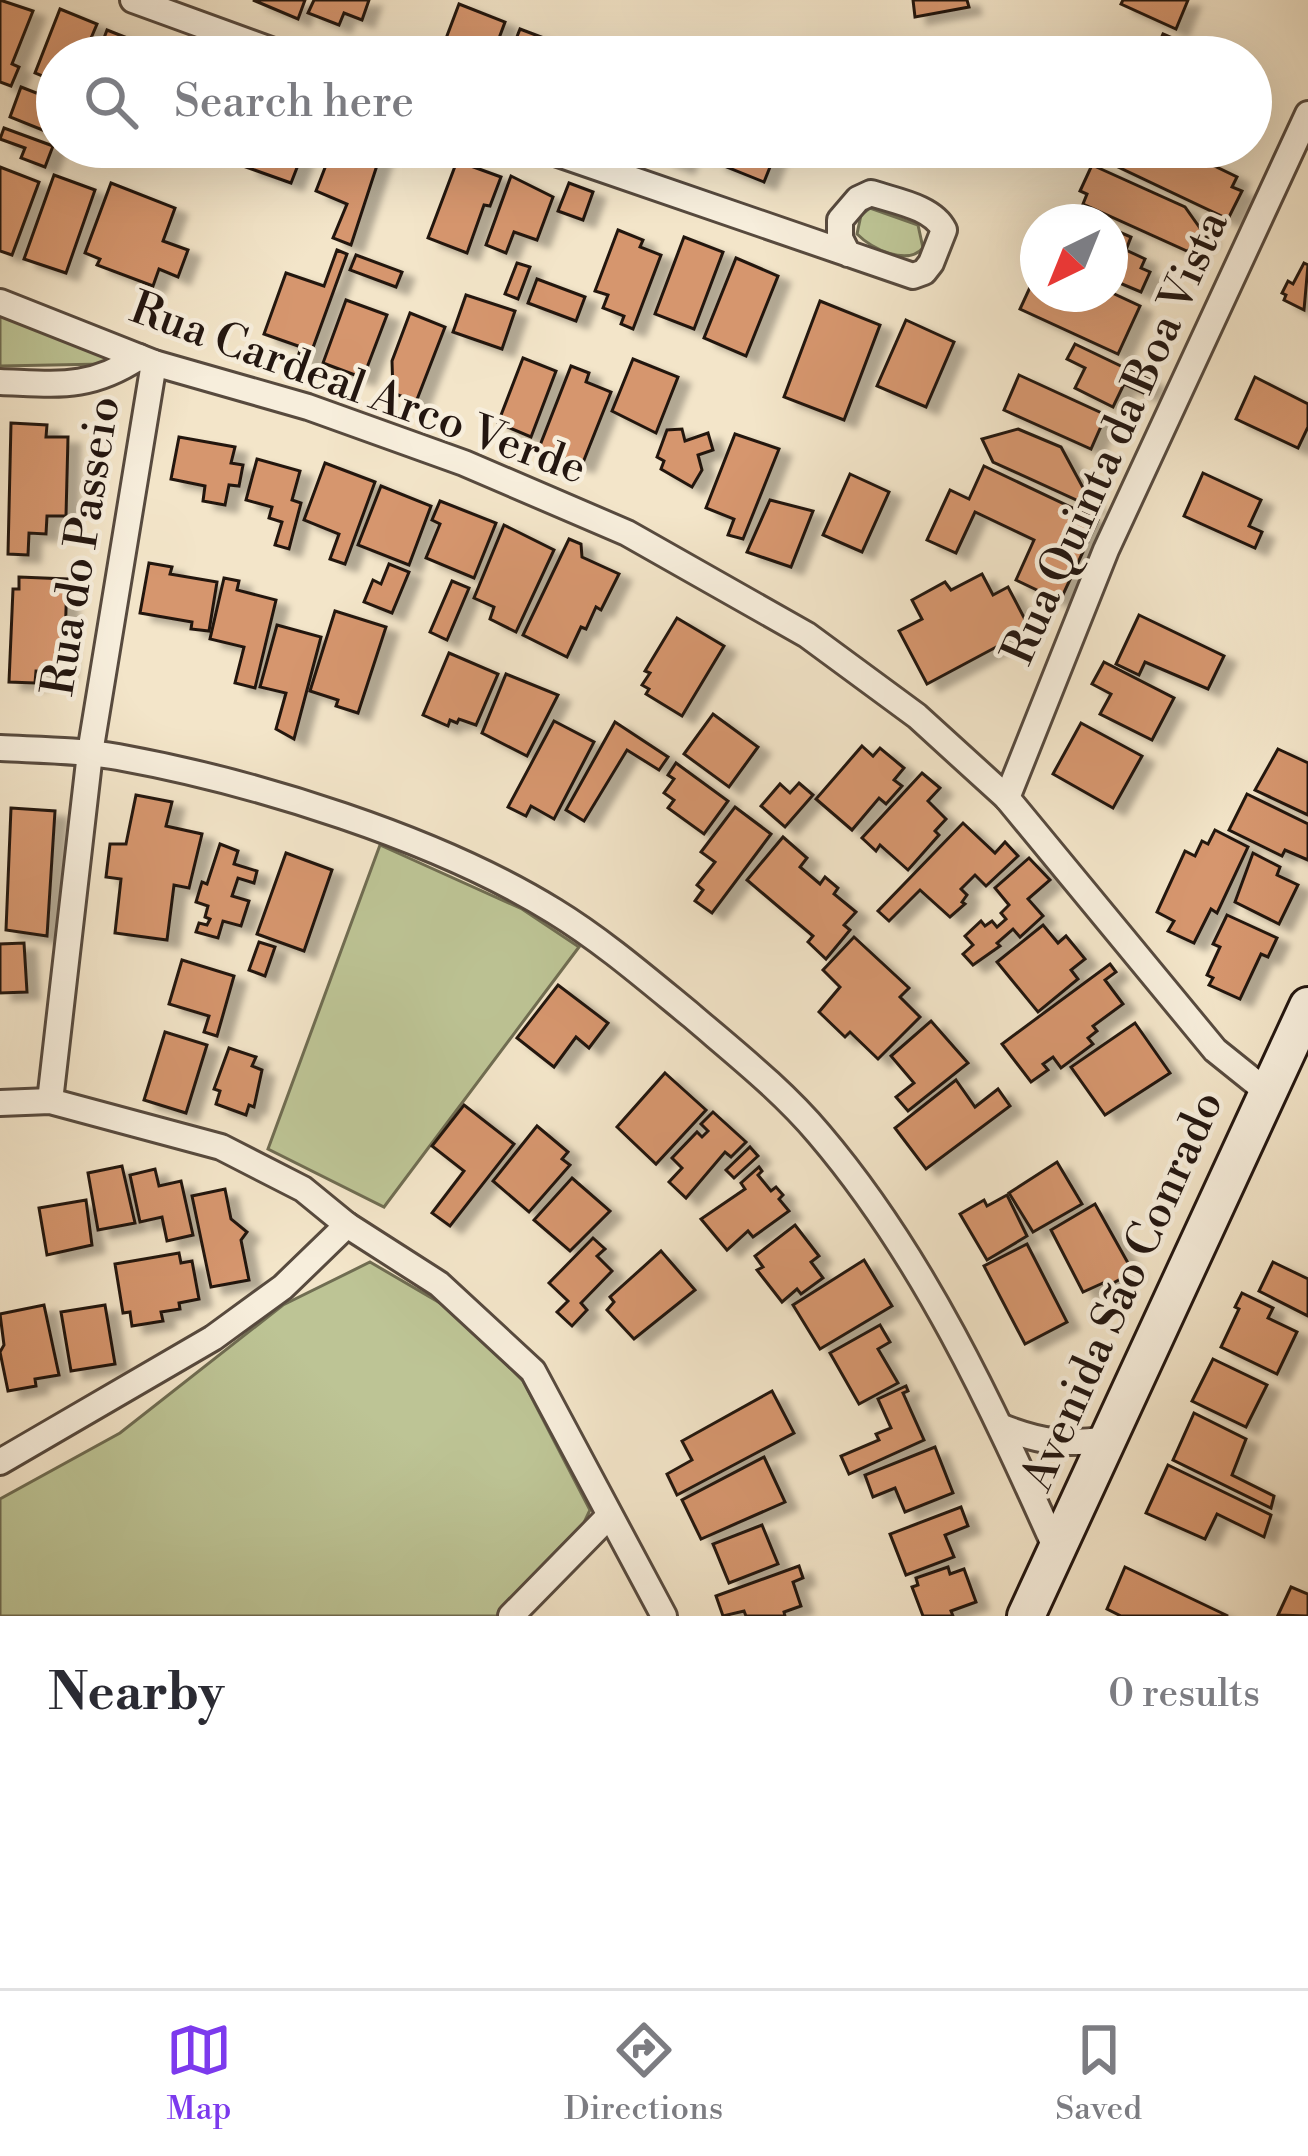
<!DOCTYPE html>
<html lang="en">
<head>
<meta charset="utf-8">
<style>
  body { margin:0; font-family:"Libre Bodoni",serif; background:#f7f7f7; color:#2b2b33 }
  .compass { position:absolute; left:1020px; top:204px; width:108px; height:108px; border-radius:50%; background:#fff; box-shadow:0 12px 48px #0002; rotate:223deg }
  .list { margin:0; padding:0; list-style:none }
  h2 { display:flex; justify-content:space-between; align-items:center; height:156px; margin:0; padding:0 48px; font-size:51px }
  h2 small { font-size:39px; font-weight:400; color:#7c7c81 }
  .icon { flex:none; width:66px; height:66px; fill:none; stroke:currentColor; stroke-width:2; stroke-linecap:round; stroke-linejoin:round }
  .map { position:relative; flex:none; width:1308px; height:1616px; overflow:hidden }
  .search { position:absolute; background:#fff; box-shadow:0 12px 48px #0002; left:36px; right:36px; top:36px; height:132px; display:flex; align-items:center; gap:30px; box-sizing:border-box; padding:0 42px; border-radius:66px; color:#7c7c81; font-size:45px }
  .sheet { height:372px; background:#fff }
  nav { display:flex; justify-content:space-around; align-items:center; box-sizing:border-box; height:168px; border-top:3px solid #e1e1e2; background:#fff; font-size:33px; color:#7c7c81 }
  nav a { display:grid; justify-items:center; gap:6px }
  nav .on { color:#7c3aed }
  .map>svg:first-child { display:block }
</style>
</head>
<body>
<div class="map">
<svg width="1308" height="1616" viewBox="0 0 1308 1616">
  <defs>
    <filter id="shadow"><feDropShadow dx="12" dy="7" stdDeviation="3" flood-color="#0004"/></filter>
  </defs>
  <rect width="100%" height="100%" fill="#f3e5c9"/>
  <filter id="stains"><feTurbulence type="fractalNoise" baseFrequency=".00167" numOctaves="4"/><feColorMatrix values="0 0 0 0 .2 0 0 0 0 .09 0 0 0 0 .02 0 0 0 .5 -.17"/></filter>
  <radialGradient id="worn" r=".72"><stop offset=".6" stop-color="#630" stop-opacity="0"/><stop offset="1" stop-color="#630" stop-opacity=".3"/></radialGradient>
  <g fill="#bdc495" stroke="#706d52" stroke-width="3">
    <path d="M 870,208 L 918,225 L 923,248 C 907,266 872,249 857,234 L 861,215 Z"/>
    <path d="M 0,314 L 106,352 L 111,361 L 104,364 L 0,366 Z"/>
    <path d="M 380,845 L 522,909 L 579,947 L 384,1207 L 268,1149 Z"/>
    <path d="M 370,1262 L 452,1310 L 523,1381 L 590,1510 L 580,1531 L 497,1616 L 0,1616 L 0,1499 L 120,1433 L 283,1305 Z"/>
  </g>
  <g fill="#d6966e" stroke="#231610" stroke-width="3" filter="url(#shadow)">
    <path d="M 0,0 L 33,11 L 12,64 L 19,67 L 11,86 L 0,82 Z"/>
    <path d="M 253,0 L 305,0 L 298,19 Z"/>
    <path d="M 314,0 L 369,0 L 362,20 L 344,13 L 339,25 L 308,13 Z"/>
    <path d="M 913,0 L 967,0 L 969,7 L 915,17 Z"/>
    <path d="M 1123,0 L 1188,0 L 1176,29 L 1121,4 Z"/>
    <path d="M 459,4 L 505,22 L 492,57 L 439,57 Z"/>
    <path d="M 60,9 L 97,24 L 83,57 L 57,57 L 57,82 L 35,73 Z"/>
    <path d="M 520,29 L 549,40 L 545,52 L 558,57 L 509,57 Z"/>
    <path d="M 107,30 L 150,47 L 147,57 L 97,57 Z"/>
    <path d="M 1163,34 L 1216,57 L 1153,57 Z"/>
    <path d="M 21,87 L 57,101 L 55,135 L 10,117 Z"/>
    <path d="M 4,128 L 53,146 L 45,167 L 21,158 L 25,148 L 0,139 Z"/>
    <path d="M 254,147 L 305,147 L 291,183 L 246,167 Z"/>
    <path d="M 333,147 L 383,147 L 351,245 L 333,238 L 347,204 L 316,191 Z"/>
    <path d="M 667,147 L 708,147 L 705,156 L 688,149 L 682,166 L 662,158 Z"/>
    <path d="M 720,147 L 778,147 L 764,182 L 714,162 Z"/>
    <path d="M 1123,147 L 1175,147 L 1237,177 L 1232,187 L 1242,191 L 1228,219 L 1114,165 Z"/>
    <path d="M 457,161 L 501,177 L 490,206 L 484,205 L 467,253 L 428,238 Z"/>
    <path d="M 1092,165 L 1185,207 L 1207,238 L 1187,251 L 1083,204 L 1087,194 L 1080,191 Z"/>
    <path d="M 0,167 L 39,182 L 12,255 L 0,251 Z"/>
    <path d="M 54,175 L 95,190 L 66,273 L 24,259 Z"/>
    <path d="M 511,176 L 553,197 L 537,240 L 514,232 L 506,253 L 486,245 Z"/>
    <path d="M 111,183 L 175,208 L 163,241 L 188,250 L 178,277 L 159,269 L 153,286 L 97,265 L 100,259 L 85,253 Z"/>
    <path d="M 569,183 L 593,192 L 583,220 L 558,211 Z"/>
    <path d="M 1110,228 L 1131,237 L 1126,250 L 1145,259 L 1141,268 L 1150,272 L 1141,292 L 1110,279 Z"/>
    <path d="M 618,230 L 643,240 L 640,247 L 661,255 L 633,329 L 621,324 L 624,316 L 603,308 L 608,295 L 595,291 Z"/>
    <path d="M 684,237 L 723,252 L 694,329 L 655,314 Z"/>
    <path d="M 337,250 L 347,254 L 307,364 L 297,360 L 301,347 L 264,334 L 286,273 L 324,286 Z"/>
    <path d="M 356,255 L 402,272 L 396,287 L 350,270 Z"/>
    <path d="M 736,258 L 778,276 L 746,356 L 704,338 Z"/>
    <path d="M 517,263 L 530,267 L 518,299 L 505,294 Z"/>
    <path d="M 1304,263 L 1308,265 L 1304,310 L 1284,300 L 1286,295 L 1282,293 L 1288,281 L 1293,284 Z"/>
    <path d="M 1038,270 L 1038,294 L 1110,292 L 1140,306 L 1118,354 L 1020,309 Z"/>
    <path d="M 537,279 L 585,297 L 576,321 L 528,303 Z"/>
    <path d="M 466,295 L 515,311 L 502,349 L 453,332 Z"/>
    <path d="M 346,300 L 387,315 L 363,378 L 323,363 Z"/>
    <path d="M 820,301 L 880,325 L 844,420 L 784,397 Z"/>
    <path d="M 410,313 L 445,327 L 416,402 L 393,393 L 392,361 Z"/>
    <path d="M 906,320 L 954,342 L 926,407 L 877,386 Z"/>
    <path d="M 1075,344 L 1152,381 L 1146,394 L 1124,384 L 1113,407 L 1075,388 L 1085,368 L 1067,359 Z"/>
    <path d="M 523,358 L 556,371 L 531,437 L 498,423 Z"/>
    <path d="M 633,359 L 678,377 L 656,433 L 612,411 Z"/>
    <path d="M 571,366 L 589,373 L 586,382 L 611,392 L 582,465 L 539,448 Z"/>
    <path d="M 1019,375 L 1106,415 L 1091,449 L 1004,410 Z"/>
    <path d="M 1255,377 L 1308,404 L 1308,427 L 1298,448 L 1236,419 Z"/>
    <path d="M 11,423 L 47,425 L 46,437 L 68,437 L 66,516 L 47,516 L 46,534 L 29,533 L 28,555 L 8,554 Z"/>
    <path d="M 682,429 L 685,441 L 708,433 L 713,450 L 698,455 L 702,470 L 692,487 L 661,469 L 664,461 L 657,457 L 667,430 Z"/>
    <path d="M 1018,429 L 1061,447 L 1094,508 L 993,462 L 982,439 Z"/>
    <path d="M 735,434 L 779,449 L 743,539 L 728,535 L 734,519 L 706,508 Z"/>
    <path d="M 179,437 L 235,447 L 231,463 L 243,465 L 239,486 L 229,485 L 225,505 L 203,501 L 205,486 L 171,479 Z"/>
    <path d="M 257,459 L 300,471 L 292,500 L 301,503 L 289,549 L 275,545 L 282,522 L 269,518 L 272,507 L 246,500 Z"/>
    <path d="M 325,463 L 375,482 L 345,564 L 330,559 L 339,534 L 304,520 Z"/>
    <path d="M 984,466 L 1098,520 L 1060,601 L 1016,580 L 1034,540 L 975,512 L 956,553 L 927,540 L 950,490 L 969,499 Z"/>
    <path d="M 1203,473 L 1261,500 L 1249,526 L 1262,532 L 1255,548 L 1184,516 Z"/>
    <path d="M 850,474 L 889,492 L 862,552 L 823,535 Z"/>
    <path d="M 381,486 L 431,506 L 409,565 L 358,545 Z"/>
    <path d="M 770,500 L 813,511 L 791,567 L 747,552 Z"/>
    <path d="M 440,501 L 496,523 L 474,578 L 426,558 L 440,524 L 432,520 Z"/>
    <path d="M 504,525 L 554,550 L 516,632 L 490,619 L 494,607 L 474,598 Z"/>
    <path d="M 569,539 L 581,544 L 582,557 L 619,574 L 601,610 L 596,607 L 586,629 L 581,627 L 567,657 L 523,635 Z"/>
    <path d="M 149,563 L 172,567 L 170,574 L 217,582 L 209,631 L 191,629 L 192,622 L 140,613 Z"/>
    <path d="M 389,564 L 409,572 L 392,613 L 364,602 L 373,580 L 381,584 Z"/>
    <path d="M 982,574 L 993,595 L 1008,587 L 1030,629 L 927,684 L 899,631 L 922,619 L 912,600 L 945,582 L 951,590 Z"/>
    <path d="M 19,577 L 67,579 L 64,672 L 36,671 L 35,683 L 9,682 L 13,589 L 19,589 Z"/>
    <path d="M 224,578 L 239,581 L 237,590 L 276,600 L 255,688 L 235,683 L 244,647 L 210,639 Z"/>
    <path d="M 452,581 L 469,588 L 447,640 L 430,632 Z"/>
    <path d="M 335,611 L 386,627 L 358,713 L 336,706 L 338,700 L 310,691 Z"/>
    <path d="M 1139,615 L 1224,656 L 1208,689 L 1145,662 L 1139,675 L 1116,664 Z"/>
    <path d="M 677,618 L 724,646 L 682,716 L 646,694 L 649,689 L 642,685 L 650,673 L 645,671 Z"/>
    <path d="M 277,625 L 321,637 L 294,739 L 276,729 L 286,693 L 260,687 Z"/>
    <path d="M 449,653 L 498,674 L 476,725 L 459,719 L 457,723 L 450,720 L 448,726 L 423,715 Z"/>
    <path d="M 1104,662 L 1174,698 L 1152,740 L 1100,714 L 1111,694 L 1092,684 Z"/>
    <path d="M 506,674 L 558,695 L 527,756 L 482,733 Z"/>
    <path d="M 713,714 L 758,747 L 729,787 L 684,754 Z"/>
    <path d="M 554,721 L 594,742 L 554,819 L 531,806 L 526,816 L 508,807 Z"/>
    <path d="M 615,722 L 668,757 L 659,770 L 627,750 L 584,821 L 566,810 Z"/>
    <path d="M 1081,723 L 1142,756 L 1113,808 L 1053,774 Z"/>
    <path d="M 862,746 L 873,756 L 880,748 L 904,768 L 894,780 L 902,786 L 886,804 L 879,798 L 852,830 L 816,799 Z"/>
    <path d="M 1278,749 L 1308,763 L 1308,815 L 1255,790 Z"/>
    <path d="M 676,763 L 728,801 L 704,834 L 668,808 L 674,800 L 664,793 L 674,779 L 668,775 Z"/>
    <path d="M 922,773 L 940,788 L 928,801 L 946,819 L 935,831 L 939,835 L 908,870 L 880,845 L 876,851 L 862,838 Z"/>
    <path d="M 799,783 L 813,795 L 785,827 L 761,806 L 780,784 L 790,793 Z"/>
    <path d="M 1247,794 L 1308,824 L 1308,860 L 1285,850 L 1282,856 L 1229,830 Z"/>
    <path d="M 136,795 L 172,802 L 166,826 L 202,834 L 189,888 L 174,885 L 167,940 L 115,933 L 121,879 L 106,877 L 110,844 L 126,844 Z"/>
    <path d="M 735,807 L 771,834 L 712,913 L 695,901 L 703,890 L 697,885 L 715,862 L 701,852 Z"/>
    <path d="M 11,808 L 55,811 L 47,936 L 6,930 Z"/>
    <path d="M 963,823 L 995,853 L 1005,842 L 1018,856 L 986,886 L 975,875 L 961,889 L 967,895 L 962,902 L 965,904 L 950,917 L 920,890 L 889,921 L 878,911 Z"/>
    <path d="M 1215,830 L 1248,847 L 1217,913 L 1211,909 L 1194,943 L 1168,931 L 1174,921 L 1157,912 L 1185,851 L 1195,856 L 1202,841 L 1208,844 Z"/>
    <path d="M 783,837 L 807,858 L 800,867 L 820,884 L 825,877 L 838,888 L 834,894 L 856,912 L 844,925 L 850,930 L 826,959 L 808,942 L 813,936 L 747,880 Z"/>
    <path d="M 220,844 L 238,851 L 234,864 L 257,871 L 254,883 L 238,878 L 232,896 L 249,901 L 241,926 L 223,921 L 218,938 L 196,932 L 199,923 L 207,925 L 210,919 L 205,917 L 208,906 L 196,902 L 202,882 L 207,884 Z"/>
    <path d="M 286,853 L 332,870 L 304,951 L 257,934 Z"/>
    <path d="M 1253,853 L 1280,867 L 1277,875 L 1298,885 L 1279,924 L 1235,902 Z"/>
    <path d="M 1029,858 L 1050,880 L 1028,899 L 1043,916 L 1020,937 L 1013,929 L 997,943 L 1000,946 L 973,965 L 963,954 L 973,945 L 965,936 L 981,921 L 985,926 L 992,921 L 997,927 L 1006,919 L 1001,913 L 1009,905 L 995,888 Z"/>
    <path d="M 1227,915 L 1277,938 L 1268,957 L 1261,954 L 1240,999 L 1209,985 L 1213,978 L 1207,975 L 1220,947 L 1213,944 Z"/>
    <path d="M 1043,925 L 1058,943 L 1066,936 L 1085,959 L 1071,970 L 1078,979 L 1038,1012 L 997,962 Z"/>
    <path d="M 854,937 L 909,988 L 900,997 L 920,1017 L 878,1059 L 850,1032 L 845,1037 L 819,1012 L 840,987 L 823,970 Z"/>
    <path d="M 259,942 L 275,947 L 265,976 L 249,970 Z"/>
    <path d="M 24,943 L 27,992 L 0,993 L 0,944 Z"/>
    <path d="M 182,960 L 234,976 L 217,1036 L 204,1032 L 209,1016 L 169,1004 Z"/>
    <path d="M 1110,964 L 1116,972 L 1105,980 L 1123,1004 L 1093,1026 L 1097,1031 L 1088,1038 L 1093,1044 L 1061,1068 L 1053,1057 L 1043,1064 L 1048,1070 L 1031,1082 L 1002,1044 Z"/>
    <path d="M 558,985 L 608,1023 L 589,1048 L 576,1037 L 554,1067 L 517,1038 Z"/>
    <path d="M 931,1021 L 968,1063 L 908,1111 L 896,1097 L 914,1083 L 891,1056 Z"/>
    <path d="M 1135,1023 L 1170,1073 L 1105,1115 L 1071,1067 Z"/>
    <path d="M 165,1032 L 207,1045 L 186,1113 L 144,1100 Z"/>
    <path d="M 229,1048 L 256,1057 L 252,1066 L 262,1070 L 254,1107 L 249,1105 L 246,1115 L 216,1104 L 220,1091 L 214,1089 Z"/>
    <path d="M 665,1073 L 706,1110 L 656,1164 L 617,1127 Z"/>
    <path d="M 956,1080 L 975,1107 L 998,1089 L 1010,1106 L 926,1169 L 895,1128 Z"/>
    <path d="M 464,1105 L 514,1144 L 450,1226 L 432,1213 L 464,1171 L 432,1146 Z"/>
    <path d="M 713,1112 L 746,1142 L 731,1157 L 725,1152 L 686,1198 L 669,1182 L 682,1168 L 672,1158 L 697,1132 L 702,1137 L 708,1131 L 701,1124 Z"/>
    <path d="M 537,1126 L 568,1152 L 562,1159 L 570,1165 L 529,1212 L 493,1181 Z"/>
    <path d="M 750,1147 L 758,1156 L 734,1178 L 726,1170 Z"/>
    <path d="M 1057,1162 L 1082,1204 L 1033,1232 L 1009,1193 Z"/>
    <path d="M 122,1166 L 135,1223 L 98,1230 L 88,1173 Z"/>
    <path d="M 759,1167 L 762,1171 L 758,1175 L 771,1191 L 776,1187 L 783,1195 L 779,1199 L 789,1211 L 753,1237 L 748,1231 L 727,1250 L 701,1219 L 745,1189 L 741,1183 Z"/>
    <path d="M 155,1169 L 159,1186 L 181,1181 L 193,1235 L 167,1241 L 162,1217 L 140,1222 L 130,1175 Z"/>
    <path d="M 572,1178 L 610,1211 L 570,1251 L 534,1220 Z"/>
    <path d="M 225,1189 L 231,1219 L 247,1232 L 241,1240 L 249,1280 L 211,1287 L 192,1196 Z"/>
    <path d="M 1007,1195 L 1027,1236 L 987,1260 L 960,1214 L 984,1200 L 987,1206 Z"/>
    <path d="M 86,1200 L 92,1245 L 47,1255 L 39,1208 Z"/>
    <path d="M 1095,1204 L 1133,1272 L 1106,1287 L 1103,1283 L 1083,1292 L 1051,1230 Z"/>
    <path d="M 795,1225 L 819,1256 L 811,1262 L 823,1278 L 801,1294 L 797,1289 L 782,1302 L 757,1270 L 763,1267 L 755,1256 Z"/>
    <path d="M 593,1238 L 605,1249 L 597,1256 L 612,1271 L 581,1303 L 587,1310 L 572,1326 L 557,1312 L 568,1301 L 549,1283 Z"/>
    <path d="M 1027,1244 L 1067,1322 L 1025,1344 L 984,1266 Z"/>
    <path d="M 661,1251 L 695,1290 L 634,1339 L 607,1310 L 614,1302 L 610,1297 Z"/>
    <path d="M 179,1253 L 181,1263 L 192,1261 L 199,1299 L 179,1303 L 180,1309 L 161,1312 L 163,1321 L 132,1326 L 130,1312 L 123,1313 L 115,1264 Z"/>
    <path d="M 864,1260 L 892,1306 L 820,1349 L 793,1305 Z"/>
    <path d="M 1273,1262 L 1308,1279 L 1308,1316 L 1259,1291 Z"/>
    <path d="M 1242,1293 L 1273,1308 L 1268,1318 L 1297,1332 L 1277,1374 L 1221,1347 L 1239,1309 L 1235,1307 Z"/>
    <path d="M 44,1305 L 59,1375 L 35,1379 L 36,1386 L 8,1391 L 0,1352 L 4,1345 L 0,1314 Z"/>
    <path d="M 105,1305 L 115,1364 L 71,1371 L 61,1312 Z"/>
    <path d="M 880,1325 L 890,1342 L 878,1349 L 898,1383 L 859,1404 L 830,1353 Z"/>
    <path d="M 1213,1359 L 1267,1385 L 1246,1427 L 1192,1401 Z"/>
    <path d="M 906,1386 L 908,1391 L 903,1393 L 924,1440 L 849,1474 L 841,1456 L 879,1440 L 876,1434 L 891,1428 L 878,1399 Z"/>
    <path d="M 772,1391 L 794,1433 L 677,1495 L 667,1474 L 692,1460 L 682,1441 Z"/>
    <path d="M 1194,1413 L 1246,1439 L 1232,1475 L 1274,1496 L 1271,1508 L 1173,1460 Z"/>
    <path d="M 935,1447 L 953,1493 L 905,1512 L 895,1488 L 873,1497 L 865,1475 Z"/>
    <path d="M 764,1457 L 785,1502 L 701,1539 L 682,1500 Z"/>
    <path d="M 1168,1465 L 1271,1515 L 1264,1537 L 1217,1514 L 1205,1539 L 1146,1513 Z"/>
    <path d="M 961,1507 L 968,1526 L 945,1535 L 954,1557 L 906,1575 L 890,1534 Z"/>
    <path d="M 762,1525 L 778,1564 L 729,1583 L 713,1544 Z"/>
    <path d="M 799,1566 L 803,1578 L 793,1582 L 801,1606 L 784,1612 L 785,1616 L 746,1616 L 744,1611 L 723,1616 L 716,1596 Z"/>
    <path d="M 948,1567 L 950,1574 L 964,1569 L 976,1602 L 951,1611 L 953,1616 L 923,1616 L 912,1587 L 918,1585 L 916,1578 Z"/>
    <path d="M 1125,1567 L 1228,1616 L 1121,1616 L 1107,1609 Z"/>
    <path d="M 1291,1587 L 1308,1594 L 1308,1616 L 1278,1615 Z"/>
  </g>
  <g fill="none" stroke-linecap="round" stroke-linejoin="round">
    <g stroke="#574a3e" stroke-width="30">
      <g id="street">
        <path d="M 133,0 L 290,57"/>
        <path d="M 538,147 L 913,276 L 924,272 L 931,263 L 944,230 C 933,207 895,201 871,193 L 858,199 L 840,220 L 840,238 L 848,254"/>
        <path d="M 0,302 L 154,363 L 308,407 L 464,463 L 627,533 L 807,635 L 917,716 L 1007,798 L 1215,1050 L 1266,1091"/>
        <path d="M 0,382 C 57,384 89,390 139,357"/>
        <path d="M 0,748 C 39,750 79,750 118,757 C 255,782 436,838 554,911 C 603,941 648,980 692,1016 C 735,1053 782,1090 819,1134 C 923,1256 992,1406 1057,1551"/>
        <path d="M 1007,798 L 1106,550 L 1308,114"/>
        <path d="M 50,1101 L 90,753 L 154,363"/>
        <path d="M 0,1103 L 50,1101 L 221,1147 L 303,1189 L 347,1225 L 439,1284 L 533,1371 L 664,1616"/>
        <path d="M 1002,1427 C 1043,1443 1065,1445 1109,1439"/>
        <path d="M 0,1462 L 213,1338 L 283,1287 L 347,1225"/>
        <path d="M 511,1616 L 608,1517"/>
      </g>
    </g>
    <g stroke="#231610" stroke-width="42">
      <path id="secondary" d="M 1026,1616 L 1308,1006"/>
    </g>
    <use href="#street" stroke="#f7eedc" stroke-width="24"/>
    <use href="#secondary" stroke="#f7eedc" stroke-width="36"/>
  </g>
  <g text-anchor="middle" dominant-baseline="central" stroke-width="9" stroke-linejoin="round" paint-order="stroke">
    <g font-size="45" fill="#231610" stroke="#f7eedc">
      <text transform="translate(358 389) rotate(20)">Rua Cardeal Arco Verde</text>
      <text transform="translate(1116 438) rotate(-66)">Rua Quinta da Boa Vista</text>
      <text transform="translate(82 546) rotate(-81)">Rua do Passeio</text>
      <text transform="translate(1123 1291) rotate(-66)">Avenida São Conrado</text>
    </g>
  </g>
  <rect width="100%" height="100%" filter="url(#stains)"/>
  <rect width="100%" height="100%" fill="url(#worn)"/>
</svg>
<svg class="compass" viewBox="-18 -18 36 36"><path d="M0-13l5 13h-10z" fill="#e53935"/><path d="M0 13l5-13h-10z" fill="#7c7c81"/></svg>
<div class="search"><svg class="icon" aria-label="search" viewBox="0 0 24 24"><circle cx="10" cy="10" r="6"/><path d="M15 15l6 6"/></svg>Search here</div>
</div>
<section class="sheet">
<h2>Nearby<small>0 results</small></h2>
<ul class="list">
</ul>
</section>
<nav>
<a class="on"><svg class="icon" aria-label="map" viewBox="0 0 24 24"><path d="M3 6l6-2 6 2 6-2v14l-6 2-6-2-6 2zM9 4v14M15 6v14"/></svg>Map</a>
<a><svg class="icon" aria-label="directions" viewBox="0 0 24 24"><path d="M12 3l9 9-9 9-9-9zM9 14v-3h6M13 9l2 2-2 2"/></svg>Directions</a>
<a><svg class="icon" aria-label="saved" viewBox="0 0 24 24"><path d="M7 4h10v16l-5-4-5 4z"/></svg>Saved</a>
</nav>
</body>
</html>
